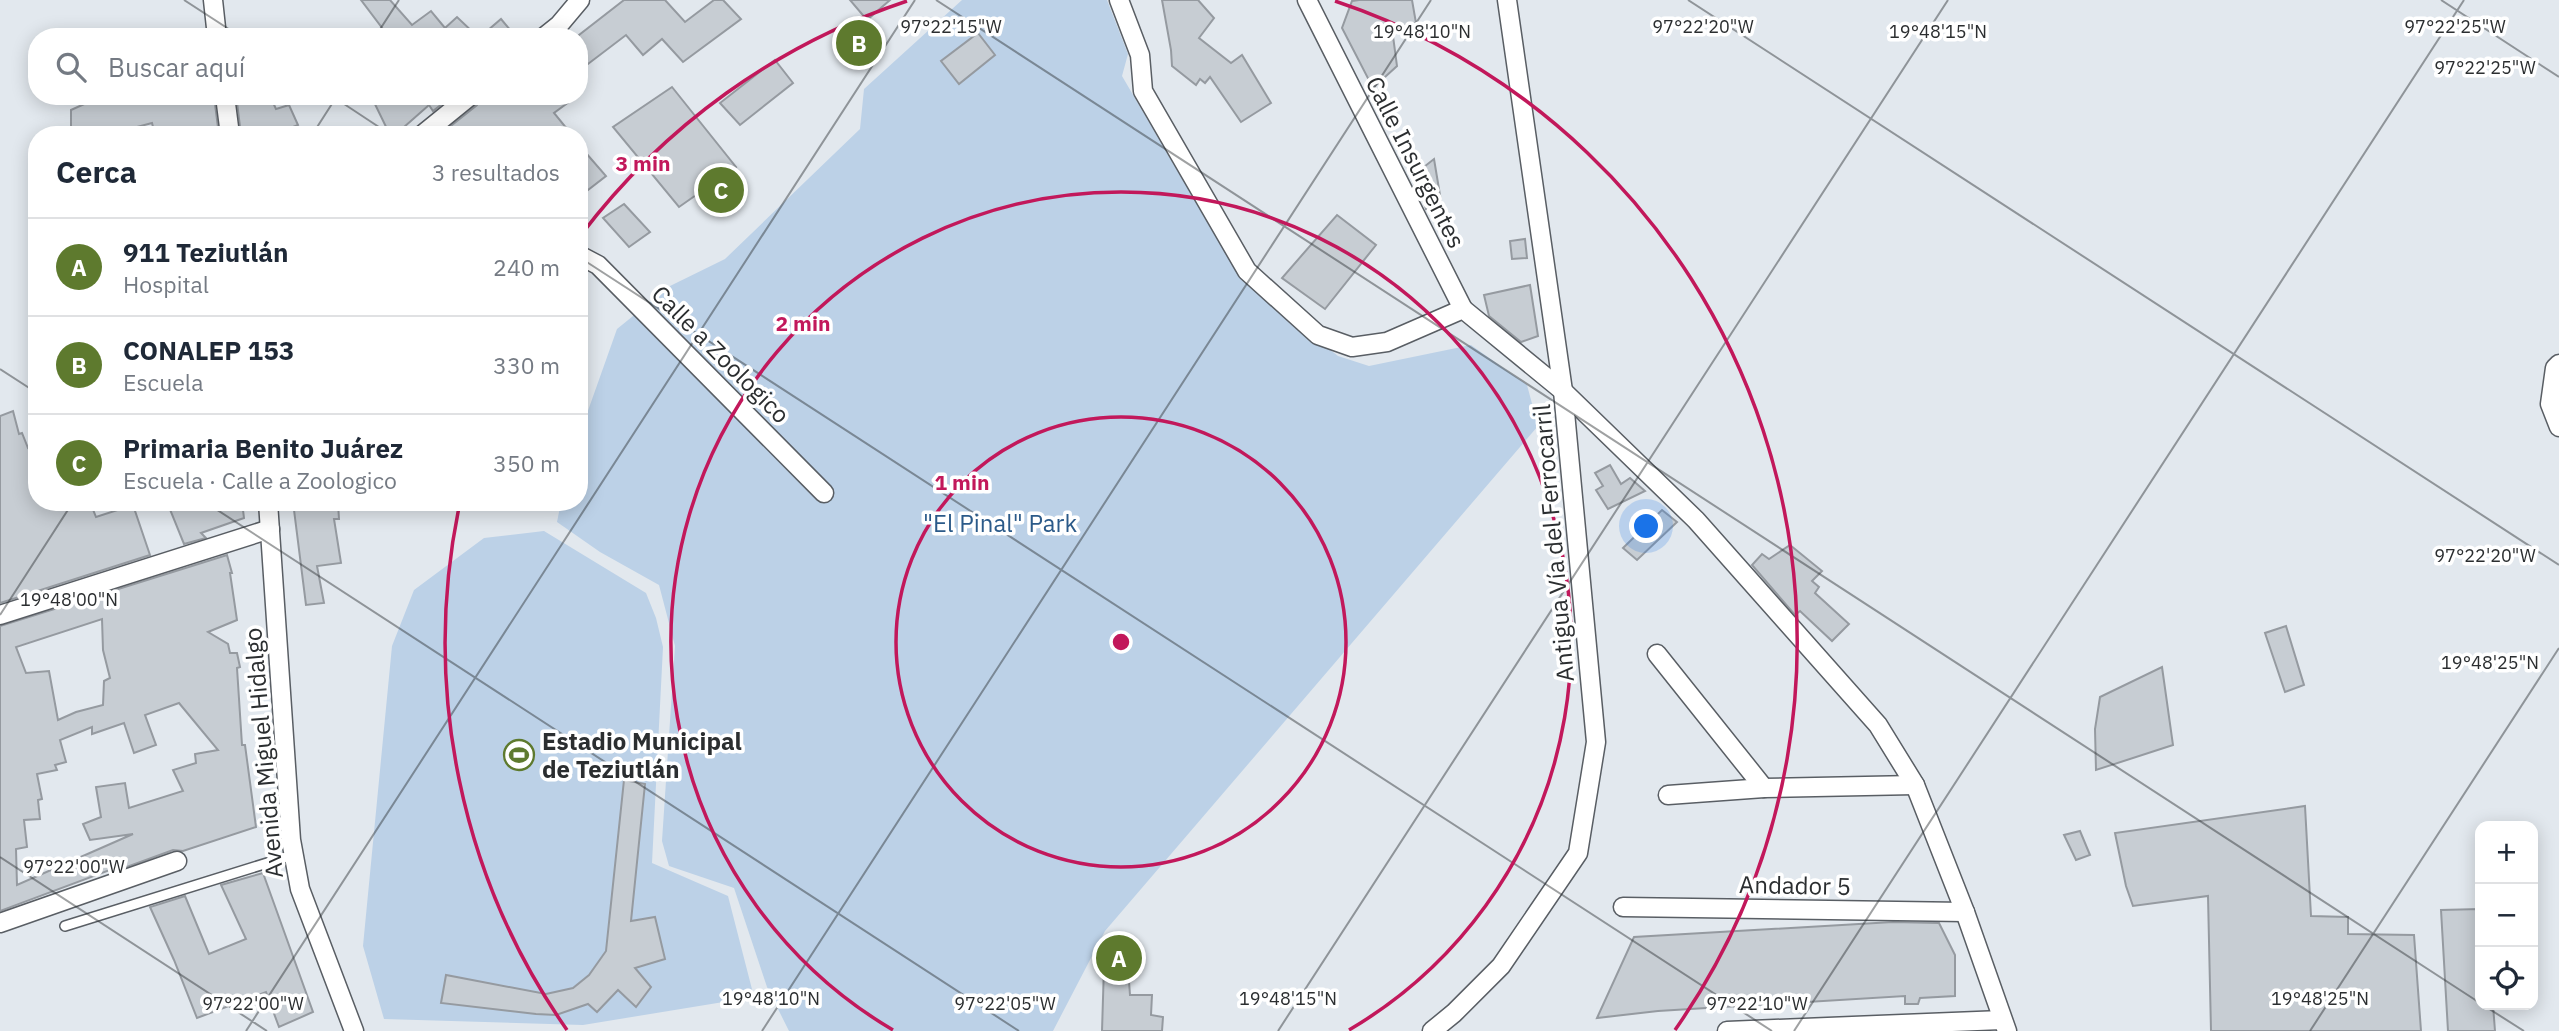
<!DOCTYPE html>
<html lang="es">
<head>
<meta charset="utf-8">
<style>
  body { margin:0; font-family:"IBM Plex Sans",sans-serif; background:#f6f6f7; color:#1f2937 }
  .controls { position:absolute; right:21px; bottom:21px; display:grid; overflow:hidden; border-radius:14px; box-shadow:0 4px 18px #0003 }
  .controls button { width:63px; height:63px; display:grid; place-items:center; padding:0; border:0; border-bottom:2px solid #e0e1e3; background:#fff; color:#1f2937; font:35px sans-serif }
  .you { position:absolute; left:1647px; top:527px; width:24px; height:24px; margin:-18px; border:5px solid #fff; border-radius:50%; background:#1a73e8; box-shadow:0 0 0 10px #1a73e833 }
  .badge { display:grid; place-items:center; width:46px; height:46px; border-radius:50%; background:#5e7a2e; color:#fff; font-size:23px; font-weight:700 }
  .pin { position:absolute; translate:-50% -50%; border:4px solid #fff; box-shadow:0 2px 7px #0006 }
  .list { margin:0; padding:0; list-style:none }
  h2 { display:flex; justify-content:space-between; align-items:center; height:91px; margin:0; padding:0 28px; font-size:30px }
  h2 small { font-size:23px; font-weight:400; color:#747a83 }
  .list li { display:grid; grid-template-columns:46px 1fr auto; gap:21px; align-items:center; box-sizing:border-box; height:98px; padding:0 28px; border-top:2px solid #e0e1e3 }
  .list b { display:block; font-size:26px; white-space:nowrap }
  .list p { margin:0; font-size:23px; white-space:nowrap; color:#747a83 }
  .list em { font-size:23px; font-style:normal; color:#747a83 }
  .icon { flex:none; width:38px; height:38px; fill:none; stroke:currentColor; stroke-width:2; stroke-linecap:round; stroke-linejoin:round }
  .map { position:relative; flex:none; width:2559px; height:1031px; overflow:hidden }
  .search { position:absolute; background:#fff; box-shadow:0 4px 18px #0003; left:28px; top:28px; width:560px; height:77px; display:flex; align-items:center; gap:18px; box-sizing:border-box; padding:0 24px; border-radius:28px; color:#747a83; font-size:26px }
  .panel { position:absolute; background:#fff; box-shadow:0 4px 18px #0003; left:28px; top:126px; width:560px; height:385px; border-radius:28px }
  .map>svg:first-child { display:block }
</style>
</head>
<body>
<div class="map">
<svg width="2559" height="1031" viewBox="0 0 2559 1031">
  <rect width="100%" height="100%" fill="#e2e8ee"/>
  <g fill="#bcd1e7">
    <path d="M 962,0 L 1107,0 L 1128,54 L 1122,76 L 1222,247 L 1261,295 L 1338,356 L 1369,366 L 1471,345 L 1527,385 L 1538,426 L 1105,931 L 1053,1031 L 789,1031 L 767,987 L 734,888 L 669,866 L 662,841 L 675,646 L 659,585 L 600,552 L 557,522 L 561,502 L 579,502 L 579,436 L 617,329 L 670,286 L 725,259 L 860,129 L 864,89 Z"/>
    <path d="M 544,531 L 646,593 L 656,618 L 663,647 L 652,863 L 728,896 L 754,997 L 583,1025 L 384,1019 L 363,946 L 392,646 L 414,590 L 484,538 Z"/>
  </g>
  <g fill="#c7cdd3" stroke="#959aa0" stroke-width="2" fill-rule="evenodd">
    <path d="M 361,0 L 390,0 L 412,25 L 431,11 L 445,28 L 457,17 L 478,37 L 389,37 Z"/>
    <path d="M 624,0 L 665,0 L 685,22 L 714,0 L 723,0 L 741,19 L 683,62 L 662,39 L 643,55 L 626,35 L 588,64 L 579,54 L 579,35 Z"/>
    <path d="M 850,0 L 890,0 L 867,20 Z"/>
    <path d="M 1162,0 L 1198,0 L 1214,18 L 1199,38 L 1231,63 L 1242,55 L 1271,103 L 1241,122 L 1210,77 L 1205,83 L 1200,79 L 1196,85 L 1172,66 L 1171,50 Z"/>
    <path d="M 1359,0 L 1412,0 L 1416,23 L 1402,26 L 1393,36 L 1397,66 L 1373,88 L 1342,28 L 1352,1 Z"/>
    <path d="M 501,19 L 516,37 L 480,37 Z"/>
    <path d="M 978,33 L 995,55 L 959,84 L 941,61 Z"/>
    <path d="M 775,60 L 793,83 L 740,125 L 720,103 Z"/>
    <path d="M 672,87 L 736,167 L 679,207 L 613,127 Z"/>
    <path d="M 102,96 L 214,96 L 219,135 L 155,135 L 152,123 L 107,135 L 71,135 L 71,110 Z"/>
    <path d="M 253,96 L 270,96 L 276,109 L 289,105 L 298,125 L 273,135 L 241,135 L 237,102 Z"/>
    <path d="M 371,96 L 452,96 L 433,111 L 429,105 L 395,135 L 390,135 Z"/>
    <path d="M 481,96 L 577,96 L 554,113 L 572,135 L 451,135 L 447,129 L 477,105 Z"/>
    <path d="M 579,145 L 606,176 L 579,197 Z"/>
    <path d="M 1434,159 L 1441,201 L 1426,209 L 1415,174 Z"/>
    <path d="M 624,204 L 650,232 L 629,247 L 603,218 Z"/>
    <path d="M 1337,215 L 1376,245 L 1325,309 L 1282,278 Z"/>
    <path d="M 1525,239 L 1527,258 L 1512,259 L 1510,241 Z"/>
    <path d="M 1530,285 L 1538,336 L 1521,342 L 1489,316 L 1484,295 Z"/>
    <path d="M 13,411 L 19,434 L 22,433 L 28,448 L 37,445 L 37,502 L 90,502 L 96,517 L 133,505 L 150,555 L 0,603 L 0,416 Z"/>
    <path d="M 1610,465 L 1621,484 L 1630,478 L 1645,491 L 1608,509 L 1596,490 L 1603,486 L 1595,473 Z"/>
    <path d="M 167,502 L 242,502 L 244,518 L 201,533 L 206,538 L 184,544 Z"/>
    <path d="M 293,502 L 338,503 L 339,519 L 334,519 L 341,563 L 317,566 L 324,603 L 306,605 Z"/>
    <path d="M 1662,510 L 1677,522 L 1637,560 L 1623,548 Z"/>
    <path d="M 1790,545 L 1822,571 L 1812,581 L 1819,587 L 1815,593 L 1849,624 L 1832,641 L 1800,611 L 1795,615 L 1752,565 L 1762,554 L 1769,559 Z"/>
    <path d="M 227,555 L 232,573 L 230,573 L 237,620 L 208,632 L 228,644 L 230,653 L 237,653 L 240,667 L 237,668 L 242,745 L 245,745 L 256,827 L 183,851 L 173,850 L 124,868 L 123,865 L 0,911 L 0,626 ZM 102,619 L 103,650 L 110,678 L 104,681 L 103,705 L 76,712 L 58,720 L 49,671 L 26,673 L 16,647 ZM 179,703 L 218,750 L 195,754 L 196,763 L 173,770 L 183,791 L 129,808 L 125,783 L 96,787 L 101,817 L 83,824 L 90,840 L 133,834 L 17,885 L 16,849 L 27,847 L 24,820 L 40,819 L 38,800 L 42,799 L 37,774 L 57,770 L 55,765 L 66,762 L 60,740 L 92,727 L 92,734 L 124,723 L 134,753 L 156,745 L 145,715 Z"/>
    <path d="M 2286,626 L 2304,685 L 2285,692 L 2265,633 Z"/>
    <path d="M 2162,667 L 2173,745 L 2096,770 L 2095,729 L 2100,697 Z"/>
    <path d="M 624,780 L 645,784 L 631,921 L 655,917 L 665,959 L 635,968 L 651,987 L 636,1007 L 618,990 L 597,1012 L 588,1004 L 556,1015 L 536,1014 L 441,1003 L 446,975 L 546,994 L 573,988 L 589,975 L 606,951 Z"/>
    <path d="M 2305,806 L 2311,916 L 2348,917 L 2348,934 L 2414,935 L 2421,1031 L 2211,1031 L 2208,896 L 2133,906 L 2126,886 L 2115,833 Z"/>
    <path d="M 2080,831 L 2090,855 L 2076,860 L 2064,835 Z"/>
    <path d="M 263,873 L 313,1012 L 279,1027 L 266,992 L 197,1018 L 174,960 L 150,907 L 185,896 L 209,954 L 246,939 L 221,885 Z"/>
    <path d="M 2480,909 L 2480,1005 L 2493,1005 L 2495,1031 L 2448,1031 L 2441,910 Z"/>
    <path d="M 1893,922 L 1939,923 L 1955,955 L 1955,996 L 1920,998 L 1918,1004 L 1905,1004 L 1905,996 L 1658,1011 L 1597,1018 L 1634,937 Z"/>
    <path d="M 1104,966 L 1128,968 L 1130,995 L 1152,995 L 1151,1015 L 1163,1017 L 1162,1031 L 1102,1031 Z"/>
  </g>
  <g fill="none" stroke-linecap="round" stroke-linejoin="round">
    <g stroke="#595e64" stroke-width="12">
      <path id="service" d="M 65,926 L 293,855"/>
    </g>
    <g stroke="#595e64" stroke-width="21">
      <g id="minor">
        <path d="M 213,0 L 217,37"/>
        <path d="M 1119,0 L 1140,55 L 1143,91 L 1247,271 L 1318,335 L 1352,347 L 1387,342 L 1463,309 L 1563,391 L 1696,520 L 1878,725 L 1915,785 L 1965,912 L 2007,1031"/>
        <path d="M 1307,0 L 1463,309"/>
        <path d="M 544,37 L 559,25 L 580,0"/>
        <path d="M 225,96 L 230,135"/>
        <path d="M 422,135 L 470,96"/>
        <path d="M 579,255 L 598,265 L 824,493"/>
        <path d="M 2559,364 L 2555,368 L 2550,404 L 2559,427"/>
        <path d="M 268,502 L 291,840 L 300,889 L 354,1031"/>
        <path d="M 0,615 L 270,529"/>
        <path d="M 1657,654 L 1764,788"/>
        <path d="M 1668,795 L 1764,788 L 1915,785"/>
        <path d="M 1623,907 L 1965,912"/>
        <path d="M 0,923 L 177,861"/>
        <path d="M 1432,1031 L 1454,1013 L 1501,966 L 1578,853 L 1596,742 L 1563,391 L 1507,0"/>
        <path d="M 1727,1031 L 2002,1020"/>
      </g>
    </g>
    <use href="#service" stroke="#fff" stroke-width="9"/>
    <use href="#minor" stroke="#fff" stroke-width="18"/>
  </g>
  <path fill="none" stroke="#2b2e30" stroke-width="2" stroke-opacity="0.45" d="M 184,0 L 241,37M 936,0 L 2480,1003M 1688,0 L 2559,565M 2441,0 L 2559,77M 375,37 L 399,0M 332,96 L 391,135M 312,135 L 337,96M 579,257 L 1772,1031M 0,369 L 37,393M 205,502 L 1019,1031M 0,615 L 73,502M 0,857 L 267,1031M 2483,1005 L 2524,1031M 246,1031 L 915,0M 762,1031 L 1431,0M 1278,1031 L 1948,0M 1794,1031 L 2464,0M 2310,1031 L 2559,648"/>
  <g fill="none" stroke="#c2185b" stroke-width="3.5">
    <circle cx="1121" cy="642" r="225"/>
    <path d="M893 1030A450 450 0 1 1 1349 1030"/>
    <path d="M567 1030A676 676 0 0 1 459 507M581 235A676 676 0 0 1 907 1M1335 1A676 676 0 0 1 1675 1030"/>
  </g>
  <defs>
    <g id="stadium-ring" transform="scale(1.575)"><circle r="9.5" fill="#fff" stroke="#5e7a2e" stroke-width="1.5"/><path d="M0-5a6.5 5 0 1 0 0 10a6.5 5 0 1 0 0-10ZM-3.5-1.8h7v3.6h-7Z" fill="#5e7a2e"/></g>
  </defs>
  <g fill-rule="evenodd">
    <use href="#stadium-ring" x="519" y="755"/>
  </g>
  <g text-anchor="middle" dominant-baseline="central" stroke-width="7" stroke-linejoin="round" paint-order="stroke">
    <g font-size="24" fill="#2b2e30" stroke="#fff">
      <text transform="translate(1416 162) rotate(63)">Calle Insurgentes</text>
      <text transform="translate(721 354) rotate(45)">Calle a Zoologico</text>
      <text transform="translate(1553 543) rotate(-95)">Antigua Vía del Ferrocarril</text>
      <text transform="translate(263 753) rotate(-95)">Avenida Miguel Hidalgo</text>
      <text transform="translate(1795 885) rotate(1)">Andador 5</text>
    </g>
    <g font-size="24" fill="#2b5a89" stroke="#fff">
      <text x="1000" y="523">"El Pinal" Park</text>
    </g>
    <g font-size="24" font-weight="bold" fill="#2b2e30" stroke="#fff" text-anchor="start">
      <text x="542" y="741">Estadio Municipal<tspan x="542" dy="28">de Teziutlán</tspan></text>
    </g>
  </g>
  <g font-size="18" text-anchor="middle" fill="#2b2e30" stroke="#fff" stroke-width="7" stroke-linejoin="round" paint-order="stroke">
    <text x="2455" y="33">97°22'25"W</text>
    <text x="1703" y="33">97°22'20"W</text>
    <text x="951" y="33">97°22'15"W</text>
    <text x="1422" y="38">19°48'10"N</text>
    <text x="1938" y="38">19°48'15"N</text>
    <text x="2485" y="74">97°22'25"W</text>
    <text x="2485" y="562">97°22'20"W</text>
    <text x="69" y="606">19°48'00"N</text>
    <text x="2490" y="669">19°48'25"N</text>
    <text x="74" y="873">97°22'00"W</text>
    <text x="771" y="1005">19°48'10"N</text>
    <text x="1288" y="1005">19°48'15"N</text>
    <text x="2320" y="1005">19°48'25"N</text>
    <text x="253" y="1010">97°22'00"W</text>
    <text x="1005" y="1010">97°22'05"W</text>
    <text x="1757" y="1010">97°22'10"W</text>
  </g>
  <circle cx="1121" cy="642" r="10" fill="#c2185b" stroke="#fff" stroke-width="3.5"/>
  <g font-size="21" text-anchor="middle" font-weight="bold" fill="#c2185b" stroke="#fff" stroke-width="7" stroke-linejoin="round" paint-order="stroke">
    <text x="643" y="171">3 min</text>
    <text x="803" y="331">2 min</text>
    <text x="962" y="490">1 min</text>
  </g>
</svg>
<div class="controls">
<button>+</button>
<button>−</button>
<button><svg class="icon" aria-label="locate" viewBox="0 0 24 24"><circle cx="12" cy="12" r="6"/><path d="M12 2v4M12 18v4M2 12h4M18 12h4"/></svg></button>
</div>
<div class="you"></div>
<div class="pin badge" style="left:1119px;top:958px">A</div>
<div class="pin badge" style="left:859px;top:43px">B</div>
<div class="pin badge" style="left:721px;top:190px">C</div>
<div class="search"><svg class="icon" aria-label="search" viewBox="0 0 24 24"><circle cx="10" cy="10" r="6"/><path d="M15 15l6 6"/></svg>Buscar aquí</div>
<section class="panel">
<h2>Cerca<small>3 resultados</small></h2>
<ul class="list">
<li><span class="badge">A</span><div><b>911 Teziutlán</b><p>Hospital</p></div><em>240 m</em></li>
<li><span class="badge">B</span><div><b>CONALEP 153</b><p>Escuela</p></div><em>330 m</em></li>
<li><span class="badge">C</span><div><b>Primaria Benito Juárez</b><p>Escuela · Calle a Zoologico</p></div><em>350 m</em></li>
</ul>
</section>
</div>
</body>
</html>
